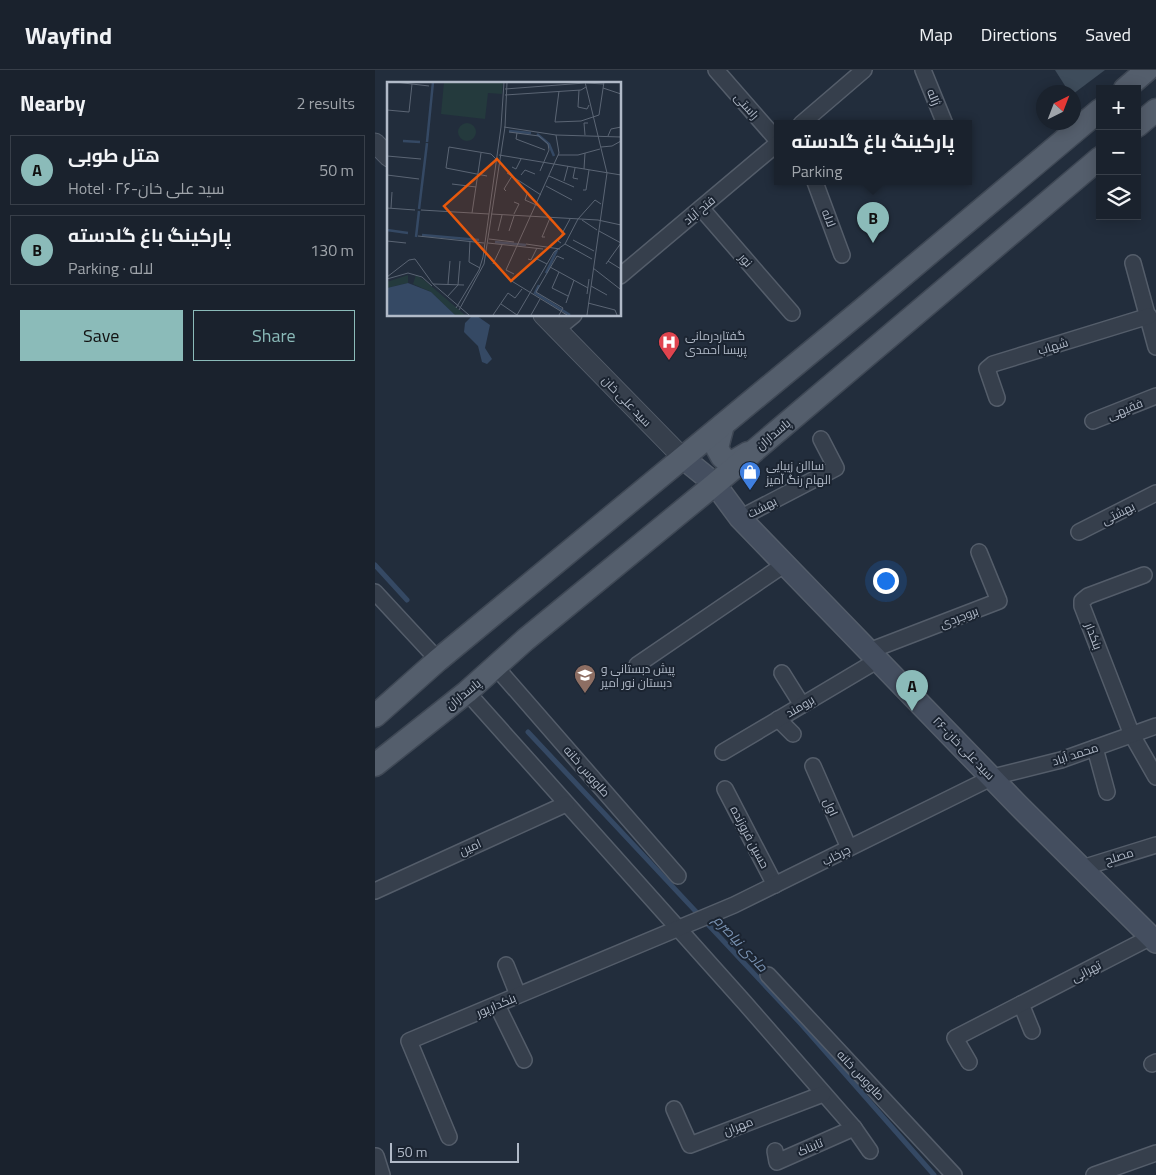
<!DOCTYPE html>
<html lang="en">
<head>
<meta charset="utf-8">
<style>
  body { margin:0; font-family:"Titillium Web",Cairo,sans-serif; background:#232a35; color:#f1f3f6 }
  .controls { position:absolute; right:15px; top:15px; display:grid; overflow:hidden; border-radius:0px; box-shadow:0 2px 12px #0003 }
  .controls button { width:45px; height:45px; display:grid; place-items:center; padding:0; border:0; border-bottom:1px solid #383f49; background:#1a222d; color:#f1f3f6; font:25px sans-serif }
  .compass { position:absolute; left:661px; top:15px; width:45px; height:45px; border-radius:50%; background:#1a222d; box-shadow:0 2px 12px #0003; rotate:42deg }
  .scale { position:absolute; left:15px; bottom:12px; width:129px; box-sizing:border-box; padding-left:5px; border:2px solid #b1bac8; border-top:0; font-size:14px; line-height:18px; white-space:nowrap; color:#b1bac8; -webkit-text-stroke:4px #1b2431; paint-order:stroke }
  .you { position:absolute; left:510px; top:510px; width:18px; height:18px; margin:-12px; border:4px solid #fff; border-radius:50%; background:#1a73e8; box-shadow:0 0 0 8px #1a73e833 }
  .badge { display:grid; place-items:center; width:32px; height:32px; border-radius:50%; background:#8bbbb9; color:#111; font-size:16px; font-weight:700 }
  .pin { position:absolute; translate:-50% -41px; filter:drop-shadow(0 1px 2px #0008) }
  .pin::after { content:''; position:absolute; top:26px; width:18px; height:15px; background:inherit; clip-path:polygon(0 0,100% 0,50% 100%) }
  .popup { position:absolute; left:399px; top:50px; width:198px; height:65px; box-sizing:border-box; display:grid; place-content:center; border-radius:0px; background:#1a222d; filter:drop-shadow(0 1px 4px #0005); font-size:16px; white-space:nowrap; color:#9fa4aa }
  .popup b { font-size:19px; color:#f1f3f6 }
  .popup::after { content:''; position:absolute; left:50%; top:100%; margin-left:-10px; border:10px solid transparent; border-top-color:#1a222d }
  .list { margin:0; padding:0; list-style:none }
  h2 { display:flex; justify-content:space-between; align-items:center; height:65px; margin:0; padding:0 20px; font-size:21px }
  h2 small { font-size:16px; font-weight:400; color:#9fa4aa }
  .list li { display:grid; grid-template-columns:32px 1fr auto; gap:15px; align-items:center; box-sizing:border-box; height:70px; margin:0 10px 10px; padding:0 10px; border:1px solid #383f49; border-radius:0px }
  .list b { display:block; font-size:19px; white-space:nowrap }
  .list p { margin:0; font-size:16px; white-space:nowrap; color:#9fa4aa }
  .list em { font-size:16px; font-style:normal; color:#9fa4aa }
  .actions { display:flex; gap:10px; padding:15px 20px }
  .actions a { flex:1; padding:11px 0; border:1px solid #8bbbb9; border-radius:0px; text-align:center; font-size:18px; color:#8bbbb9 }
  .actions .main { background:#8bbbb9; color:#111 }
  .icon { flex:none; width:28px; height:28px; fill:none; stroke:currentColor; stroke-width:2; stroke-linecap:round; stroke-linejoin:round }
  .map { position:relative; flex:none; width:781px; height:1105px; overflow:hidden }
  header { display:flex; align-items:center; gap:30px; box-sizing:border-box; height:70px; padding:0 25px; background:#1a222d; border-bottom:1px solid #383f49 }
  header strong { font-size:24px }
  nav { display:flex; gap:28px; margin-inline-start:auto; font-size:18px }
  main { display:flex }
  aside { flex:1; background:#1a222d }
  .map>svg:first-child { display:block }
</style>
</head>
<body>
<header>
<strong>Wayfind</strong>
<nav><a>Map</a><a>Directions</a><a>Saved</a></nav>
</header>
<main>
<aside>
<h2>Nearby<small>2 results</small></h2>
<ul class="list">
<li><span class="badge">A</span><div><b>هتل طوبی</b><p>Hotel · ۲۶-سید علی خان</p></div><em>50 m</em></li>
<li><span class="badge">B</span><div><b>پارکینگ باغ گلدسته</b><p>Parking · لاله</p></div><em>130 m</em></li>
</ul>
<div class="actions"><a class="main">Save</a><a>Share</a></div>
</aside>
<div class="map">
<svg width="781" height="1105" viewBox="0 0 781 1105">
  <rect width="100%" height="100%" fill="#222d3c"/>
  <path fill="#354964" d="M 102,246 L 115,255 L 110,278 L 117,289 L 112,294 L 107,292 L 103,276 L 89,262 L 90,253 L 96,247 Z"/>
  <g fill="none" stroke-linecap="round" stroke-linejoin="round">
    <g stroke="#354964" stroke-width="5">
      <path d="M 0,495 L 32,530"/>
      <path d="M 153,662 L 427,955 L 559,1105"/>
    </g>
  </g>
  <path fill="#3e4c5b" d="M 680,0 L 730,0 L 698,24 L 694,22 Z"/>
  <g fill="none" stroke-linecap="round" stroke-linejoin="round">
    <g stroke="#545d6a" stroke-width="18">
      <g id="minor">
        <path d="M 341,0 L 403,71"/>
        <path d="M 548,0 L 570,54"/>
        <path d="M 426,54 L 489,0"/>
        <path d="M 440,112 L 467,185"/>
        <path d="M 326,138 L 417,243"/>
        <path d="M 758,193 L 781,277"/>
        <path d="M 245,206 L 403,73"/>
        <path d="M 182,259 L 199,245"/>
        <path d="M 622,328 L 612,299 L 618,294 L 774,246"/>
        <path d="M 718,351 L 781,326"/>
        <path d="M 365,448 L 461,398 L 446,369"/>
        <path d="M 704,462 L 781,423"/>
        <path d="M 769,505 L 713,526 L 707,531 L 707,536 L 757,665 L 781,707"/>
        <path d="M 0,522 L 63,590"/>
        <path d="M 494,581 L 624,531 L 604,482"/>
        <path d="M 262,595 L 410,494"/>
        <path d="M 120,596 L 303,806"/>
        <path d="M 407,603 L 427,635"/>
        <path d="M 92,622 L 369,932 L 479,1058 L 495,1081"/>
        <path d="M 403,649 L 418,664"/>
        <path d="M 720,678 L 732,722"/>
        <path d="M 348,682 L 503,590"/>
        <path d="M 438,696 L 474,778"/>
        <path d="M 350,719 L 400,815"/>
        <path d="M 707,798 L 781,775"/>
        <path d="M 0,821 L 191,734"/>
        <path d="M 131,895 L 143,925"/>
        <path d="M 393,905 L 579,1105"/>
        <path d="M 646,934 L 657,961"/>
        <path d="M 122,935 L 149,990"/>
        <path d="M 594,992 L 580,968 L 776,867"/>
        <path d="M 777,994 L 781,992"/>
        <path d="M 299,1039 L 315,1075 L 448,1024"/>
        <path d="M 74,1067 L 34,971 L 359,835 L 618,707 L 686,690 L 781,656"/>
        <path d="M 400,1081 L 402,1092 L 479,1058"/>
        <path d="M 1,1086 L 7,1105"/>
        <path d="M 719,1105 L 781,1083"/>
      </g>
    </g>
    <g stroke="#545d6a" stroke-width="21">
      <g id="tertiary">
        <path d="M 0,73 L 14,87"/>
        <path d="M 168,245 L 308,388"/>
      </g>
    </g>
    <g stroke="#545d6a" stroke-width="24">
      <path id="secondary" d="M 308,388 L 340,414 L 365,448 L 426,511 L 642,734 L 781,872"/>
    </g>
    <g stroke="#3f4855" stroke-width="25">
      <g id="primary">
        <path d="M 750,19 L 772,0"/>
        <path d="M 762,56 L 781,40"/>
        <path d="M 348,355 L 342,378 L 347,387 L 356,393 L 373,383"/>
        <path d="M 0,646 L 63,590 L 488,239 L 725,40"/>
        <path d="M 0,695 L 92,622 L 150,570 L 340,414 L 725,88"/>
      </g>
    </g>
    <use href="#minor" stroke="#363f4c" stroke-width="15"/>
    <use href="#tertiary" stroke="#363f4c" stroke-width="19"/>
    <use href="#secondary" stroke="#444e5f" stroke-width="21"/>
    <use href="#primary" stroke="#545e6c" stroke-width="22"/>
  </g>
  <defs>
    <g id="hospital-pin" transform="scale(1.125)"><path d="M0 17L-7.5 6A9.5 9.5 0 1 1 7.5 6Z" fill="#e0444e" stroke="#1b2431"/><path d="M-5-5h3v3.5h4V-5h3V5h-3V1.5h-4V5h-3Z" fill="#fff"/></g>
    <g id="shop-pin" transform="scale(1.125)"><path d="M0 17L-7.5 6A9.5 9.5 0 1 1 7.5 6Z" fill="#3f7fe0" stroke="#1b2431"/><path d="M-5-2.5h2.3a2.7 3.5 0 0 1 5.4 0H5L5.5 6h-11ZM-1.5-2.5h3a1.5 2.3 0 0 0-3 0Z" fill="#fff"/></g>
    <g id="school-pin" transform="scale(1.125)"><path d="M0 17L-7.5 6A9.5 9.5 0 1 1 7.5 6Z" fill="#8d6e63" stroke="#1b2431"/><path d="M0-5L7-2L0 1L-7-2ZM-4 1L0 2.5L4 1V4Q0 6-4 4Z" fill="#fff"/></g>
  </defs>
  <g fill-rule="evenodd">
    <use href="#hospital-pin" x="294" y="272"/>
    <use href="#shop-pin" x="375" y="402"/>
    <use href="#school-pin" x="210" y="605"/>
  </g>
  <g text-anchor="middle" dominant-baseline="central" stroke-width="4" stroke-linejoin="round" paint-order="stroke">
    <g font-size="12" fill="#b1bac8" stroke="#1b2431">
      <text transform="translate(559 27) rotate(68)">ژاله</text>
      <text transform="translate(372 36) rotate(49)">راستی</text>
      <text transform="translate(324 140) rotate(-40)">فتح آباد</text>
      <text transform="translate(454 148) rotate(69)">لاله</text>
      <text transform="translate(371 190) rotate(49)">نور</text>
      <text transform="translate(678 276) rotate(-17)">شهاب</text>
      <text transform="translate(252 331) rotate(46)">سید علی خان</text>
      <text transform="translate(750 339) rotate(-22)">فقیهی</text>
      <text transform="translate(398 364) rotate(-40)">پاسداران</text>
      <text transform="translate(387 437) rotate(-28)">بهشت</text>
      <text transform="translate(743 443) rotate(-27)">بهشتی</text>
      <text transform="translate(584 547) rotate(-21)">بروجردی</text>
      <text transform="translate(719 566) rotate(69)">بنکدار</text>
      <text transform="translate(88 624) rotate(-39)">پاسداران</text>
      <text transform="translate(425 636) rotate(-31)">برومند</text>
      <text transform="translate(589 678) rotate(46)">۲۶-سید علی خان</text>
      <text transform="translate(700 684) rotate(-18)">محمد آباد</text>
      <text transform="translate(212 701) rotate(49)">طاووس خانه</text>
      <text transform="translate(456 737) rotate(66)">اول</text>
      <text transform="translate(375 767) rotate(62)">حسین فروزنده</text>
      <text transform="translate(95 777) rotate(-24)">امین</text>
      <text transform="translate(461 785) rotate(-27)">چرخاب</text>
      <text transform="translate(744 786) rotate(-18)">مصلح</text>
      <text transform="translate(711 901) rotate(-27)">تهرانی</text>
      <text transform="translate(121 935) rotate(-23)">بنکدارپور</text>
      <text transform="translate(486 1005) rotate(47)">طاووس خانه</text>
      <text transform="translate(363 1056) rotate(-21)">مهران</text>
      <text transform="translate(435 1077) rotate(-24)">تابناک</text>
    </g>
    <g font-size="12" fill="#b1bac8" stroke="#1b2431" text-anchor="start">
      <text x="310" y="265">گفتاردرمانی<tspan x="310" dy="14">پریسا احمدی</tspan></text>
      <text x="391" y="395">ساالن زیبایی<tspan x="391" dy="14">الهام رنگ آمیز</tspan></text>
      <text x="226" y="598">پیش دبستانی و<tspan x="226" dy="14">دبستان نور امیر</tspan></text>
    </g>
    <g font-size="14" font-style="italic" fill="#7891b1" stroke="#1b2431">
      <text transform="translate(366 873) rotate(47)">مادی نیاصرم</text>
    </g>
  </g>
  <g transform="translate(12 12)">
    <rect width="234" height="234" fill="#222d3c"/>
    <path d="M 57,0 L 116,0 L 115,12 L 101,11 L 98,37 L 54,32 ZM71 50a9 9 0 1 1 18 0a9 9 0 1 1-18 0ZM 21,193 L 21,201 L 0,206 L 0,200 ZM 29,193 L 37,198 L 78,233 L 68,233 L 44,210 L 26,202 Z" fill="#243a3d"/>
    <path d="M 21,201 L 44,210 L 68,233 L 0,233 L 0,206 Z" fill="#354964"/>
    <path fill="none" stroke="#354964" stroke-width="2.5" d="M 122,49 L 144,51M 150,52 L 162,62 L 167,74M 16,59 L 33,60M 40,60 L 46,0M 32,127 L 40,61M 0,148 L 21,151M 35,153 L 92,158M 29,155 L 32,129M 108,160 L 139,163M 159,191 L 170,168M 152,203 L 148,211 L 183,233"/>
    <path fill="none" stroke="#5b6574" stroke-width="1" d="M 8,0 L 42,4M 198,0 L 220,91 L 200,233M 198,1 L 217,2M 216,6 L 234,12M 118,7 L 198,1M 192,8 L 191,25 L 200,27 L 202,23M 172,9 L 168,40 L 194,39 L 212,33 L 217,0M 118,13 L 194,8 L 199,5M 0,28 L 22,30 L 25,2M 117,45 L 169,53 L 234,55M 122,50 L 152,54 L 161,62 L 162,68 L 153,89M 130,51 L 129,57 L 158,68M 198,53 L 197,41 L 201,41M 221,54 L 224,47 L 234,45M 214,65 L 225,64 L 234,59M 112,73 L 234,93M 171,73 L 191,73 L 213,67M 0,74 L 34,77M 125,85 L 129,87 L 134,77M 188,86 L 186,96 L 191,97M 197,87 L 198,71M 120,91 L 154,113M 0,93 L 32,97M 134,93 L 138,88 L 148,92M 100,94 L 59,86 L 62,65 L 104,72 L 109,77M 162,94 L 187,105M 177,99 L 181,84M 65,102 L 89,105M 159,104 L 185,118M 196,108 L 199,108 L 202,88M 119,109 L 117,107 L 125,94M 140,112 L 138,118 L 154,125M 0,126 L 28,128M 4,126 L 5,110M 34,128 L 102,132M 85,131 L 94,71M 104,132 L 211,138 L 234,143M 127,132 L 132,122 L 127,120M 195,138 L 210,148M 111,149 L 115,133M 122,149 L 127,134M 212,149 L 234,161 L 219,182M 31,154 L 97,161M 158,155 L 155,155 L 163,136M 102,157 L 127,160M 186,158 L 207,169M 0,159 L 19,161M 83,159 L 82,180 L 93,186M 101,161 L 156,167M 174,161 L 171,159 L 183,137M 139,162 L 173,167M 178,162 L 205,177M 141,177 L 144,178 L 150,166M 221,179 L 234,187M 147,180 L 150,177 L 160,182M 106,182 L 115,163M 163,185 L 201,206M 206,186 L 233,207M 172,190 L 165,206 L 181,214M 127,192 L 119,188 L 172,71 L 169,53M 0,195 L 22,178 L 28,177 L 46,202 L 82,233M 0,197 L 21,191 L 35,195 L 45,204M 123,198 L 180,233M 46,202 L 77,203M 61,202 L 63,179M 204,204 L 220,213M 200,212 L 202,197M 60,215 L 71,203 L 73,179M 179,221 L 187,198M 201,221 L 228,228 L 230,233M 114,222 L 130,233M 69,226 L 92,188 L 96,175 L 114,45 L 117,0M 72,228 L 97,182 L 118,45 L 120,0M 106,233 L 121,211 L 128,216 L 135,207M 130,233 L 167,170 L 178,162 L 191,137 L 208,118 L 214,122M 144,233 L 153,217M 172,233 L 176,226 L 149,210 L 170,174 L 177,177"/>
    <path fill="#e8590c" fill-opacity="0.15" stroke="#e8590c" stroke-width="2.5" d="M 110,77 L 177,152 L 124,199 L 57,124 Z"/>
    <rect width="234" height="234" fill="none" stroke="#b1bac8" stroke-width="2.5"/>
  </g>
</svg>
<div class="controls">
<button>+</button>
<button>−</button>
<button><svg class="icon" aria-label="layers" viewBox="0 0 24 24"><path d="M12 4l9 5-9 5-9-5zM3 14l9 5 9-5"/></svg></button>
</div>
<svg class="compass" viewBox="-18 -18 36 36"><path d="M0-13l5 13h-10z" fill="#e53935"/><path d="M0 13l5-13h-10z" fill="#9fa4aa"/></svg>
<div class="scale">50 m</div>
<div class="you"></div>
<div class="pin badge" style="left:537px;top:641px">A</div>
<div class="pin badge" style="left:498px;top:173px">B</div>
<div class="popup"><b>پارکینگ باغ گلدسته</b>Parking</div>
</div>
</main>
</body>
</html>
